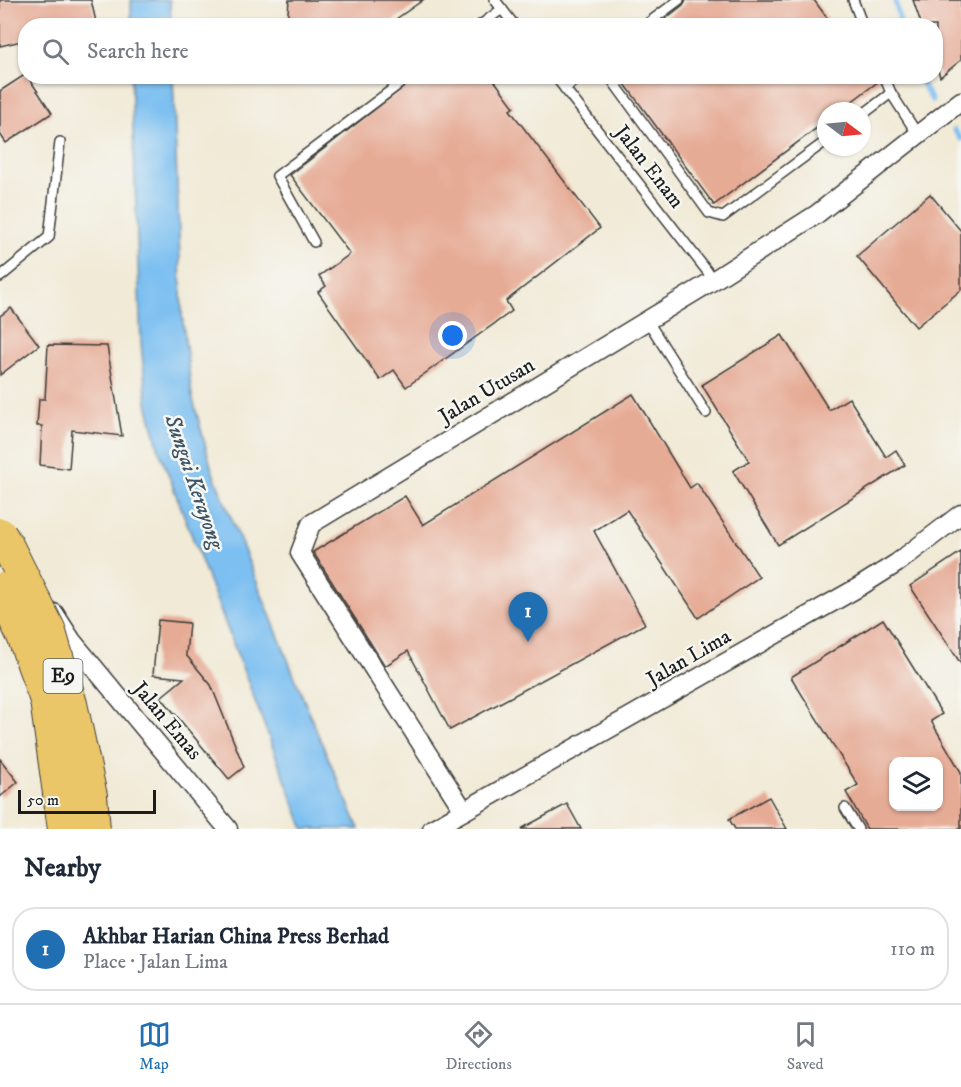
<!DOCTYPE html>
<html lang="en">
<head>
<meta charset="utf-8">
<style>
  body { margin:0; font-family:"IM FELL DW Pica",serif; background:#f2f2f3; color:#1f2937 }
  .controls { position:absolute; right:18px; bottom:18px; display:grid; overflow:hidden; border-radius:12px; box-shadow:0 2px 4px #0004 }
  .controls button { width:54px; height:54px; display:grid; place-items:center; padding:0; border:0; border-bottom:2px solid #e0e1e3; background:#fff; color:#1f2937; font:30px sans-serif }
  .compass { position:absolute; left:817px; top:102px; width:54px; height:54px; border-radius:50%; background:#fff; box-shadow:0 2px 4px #0004; rotate:106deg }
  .scale { position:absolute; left:18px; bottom:15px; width:138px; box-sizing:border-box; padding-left:6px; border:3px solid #1c1c1c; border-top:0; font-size:16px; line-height:21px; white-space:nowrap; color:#1c1c1c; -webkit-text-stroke:4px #f6f6f2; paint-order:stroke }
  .you { position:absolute; left:453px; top:336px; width:21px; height:21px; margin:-15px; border:4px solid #fff; border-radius:50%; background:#1a73e8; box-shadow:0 0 0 9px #1a73e833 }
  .badge { display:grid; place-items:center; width:39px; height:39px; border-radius:50%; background:#1f6fb2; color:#fff; font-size:20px; font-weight:700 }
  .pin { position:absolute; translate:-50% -50px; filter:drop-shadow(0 2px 3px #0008) }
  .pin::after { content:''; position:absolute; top:32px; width:21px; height:18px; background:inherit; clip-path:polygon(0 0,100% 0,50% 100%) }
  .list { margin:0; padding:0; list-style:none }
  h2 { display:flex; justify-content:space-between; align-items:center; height:78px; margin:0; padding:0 24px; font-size:26px }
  h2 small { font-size:20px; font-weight:400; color:#747a83 }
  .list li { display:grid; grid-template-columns:39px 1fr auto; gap:18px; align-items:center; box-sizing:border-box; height:84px; margin:0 12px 12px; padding:0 12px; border:2px solid #e0e1e3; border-radius:24px }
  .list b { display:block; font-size:22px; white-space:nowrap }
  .list p { margin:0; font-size:20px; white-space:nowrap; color:#747a83 }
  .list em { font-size:20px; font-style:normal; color:#747a83 }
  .icon { flex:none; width:33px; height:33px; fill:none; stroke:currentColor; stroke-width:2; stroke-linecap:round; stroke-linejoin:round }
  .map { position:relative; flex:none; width:961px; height:829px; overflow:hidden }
  .search { position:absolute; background:#fff; box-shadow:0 2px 4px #0004; left:18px; right:18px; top:18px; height:66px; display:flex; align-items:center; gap:15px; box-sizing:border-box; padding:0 21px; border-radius:24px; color:#747a83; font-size:22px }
  .sheet { height:174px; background:#fff }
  nav { display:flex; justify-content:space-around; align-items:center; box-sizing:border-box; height:84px; border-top:2px solid #e0e1e3; background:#fff; font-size:16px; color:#747a83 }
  nav a { display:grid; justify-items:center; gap:3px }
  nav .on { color:#1f6fb2 }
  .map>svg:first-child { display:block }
</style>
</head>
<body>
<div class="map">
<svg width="961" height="829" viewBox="0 0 961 829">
  <rect width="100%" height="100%" fill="#f6f6f2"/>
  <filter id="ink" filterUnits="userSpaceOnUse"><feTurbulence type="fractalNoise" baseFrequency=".0167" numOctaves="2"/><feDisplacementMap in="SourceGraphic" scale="12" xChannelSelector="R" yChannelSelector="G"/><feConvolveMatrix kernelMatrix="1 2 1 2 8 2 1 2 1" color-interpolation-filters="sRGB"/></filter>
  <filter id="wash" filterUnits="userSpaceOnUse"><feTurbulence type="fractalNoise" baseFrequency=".008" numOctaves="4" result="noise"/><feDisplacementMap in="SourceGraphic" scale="24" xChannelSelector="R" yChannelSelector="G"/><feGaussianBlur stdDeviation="1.35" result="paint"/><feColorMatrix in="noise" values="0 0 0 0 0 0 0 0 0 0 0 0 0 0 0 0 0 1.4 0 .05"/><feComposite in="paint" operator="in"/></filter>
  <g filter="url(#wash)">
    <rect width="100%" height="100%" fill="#f1ead7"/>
    <g fill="#7bbff1" stroke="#4c6e86" stroke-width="1.5">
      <path d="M 131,0 L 170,0 L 171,25 L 131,25 Z"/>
      <path d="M 131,77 L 173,77 L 182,314 L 192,396 L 212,470 L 314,725 L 359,829 L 304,829 L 159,450 L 147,403 L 141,343 Z"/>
    </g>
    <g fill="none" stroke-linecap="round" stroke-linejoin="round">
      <g stroke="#7bbff1" stroke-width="5">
        <path d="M 895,0 L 901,26"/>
        <path d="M 917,76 L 932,100"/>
        <path d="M 954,130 L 961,139"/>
      </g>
    </g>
    <g id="blocks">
      <g fill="#e6ab95" fill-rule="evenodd">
        <path d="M 0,0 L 91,0 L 97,26 L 26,26 L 26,40 L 0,46 Z"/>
        <path d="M 289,0 L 423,0 L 386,26 L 287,26 Z"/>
        <path d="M 686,0 L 814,0 L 833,26 L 656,26 L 683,5 Z"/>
        <path d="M 913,0 L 961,0 L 961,60 L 940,77 L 936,64 L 936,26 L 922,26 Z"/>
        <path d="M 26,74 L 52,113 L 6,143 L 0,134 L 0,91 Z"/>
        <path d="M 418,76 L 491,76 L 514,107 L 510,110 L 600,228 L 506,301 L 512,311 L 406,387 L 394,370 L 380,380 L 318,292 L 326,286 L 319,276 L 350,254 L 290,175 Z"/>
        <path d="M 619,76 L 877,76 L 879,81 L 839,111 L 826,111 L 826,121 L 714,205 Z"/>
        <path d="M 930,194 L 961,231 L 961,290 L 916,327 L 857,256 Z"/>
        <path d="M 11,308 L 39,345 L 0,375 L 0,316 Z"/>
        <path d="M 782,335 L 829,410 L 849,398 L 886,457 L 896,450 L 905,465 L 778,545 L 733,471 L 749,461 L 702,385 Z"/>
        <path d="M 48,345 L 107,346 L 122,436 L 72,430 L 69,469 L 40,465 L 42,426 L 37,426 L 39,399 L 45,399 Z"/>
        <path d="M 633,394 L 690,488 L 697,483 L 759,577 L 698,618 L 627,510 L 594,531 L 645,624 L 450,730 L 408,651 L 385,666 L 313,552 L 405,496 L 423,525 Z"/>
        <path d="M 961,552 L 961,664 L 910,586 Z"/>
        <path d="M 883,619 L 942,714 L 931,721 L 961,772 L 961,829 L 867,829 L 846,792 L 858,785 L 791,677 ZM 894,762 L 939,762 L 939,807 L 894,807 Z"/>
        <path d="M 158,620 L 189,623 L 186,655 L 211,685 L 244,767 L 229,779 L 161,697 L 184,678 L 153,675 Z"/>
        <path d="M 0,759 L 18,782 L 0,797 Z"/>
        <path d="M 769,797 L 787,829 L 735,829 L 729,819 Z"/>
        <path d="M 567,804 L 581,829 L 521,829 Z"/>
      </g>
    </g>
  </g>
  <g filter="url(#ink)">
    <use href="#blocks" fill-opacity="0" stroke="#3c3b38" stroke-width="1.5"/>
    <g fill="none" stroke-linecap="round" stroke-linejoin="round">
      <g stroke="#3c3b38" stroke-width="12">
        <g id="lane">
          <path d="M 495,0 L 515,26"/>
          <path d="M 853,0 L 863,26"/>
          <path d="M 479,26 L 502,9"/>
          <path d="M 644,26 L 679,0"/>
          <path d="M 555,76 L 714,280"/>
          <path d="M 609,76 L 709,213 L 723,217 L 826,141"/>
          <path d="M 884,76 L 891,93 L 918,135"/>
          <path d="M 565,89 L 579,76"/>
          <path d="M 862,115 L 891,93"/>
          <path d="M 314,242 L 277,176 L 410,76"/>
          <path d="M 0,277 L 49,237 L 60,142"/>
          <path d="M 647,320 L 706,413"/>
          <path d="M 845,808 L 858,829"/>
        </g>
      </g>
      <g stroke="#3c3b38" stroke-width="21">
        <g id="street">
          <path d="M 54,613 L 72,641 L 228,829"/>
          <path d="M 464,811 L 300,553 L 311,524 L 714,280 L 817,214 L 961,101"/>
          <path d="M 432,829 L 859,587 L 897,563 L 961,514"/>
        </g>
      </g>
      <use href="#lane" stroke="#fff" stroke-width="9"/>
      <use href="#street" stroke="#fff" stroke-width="18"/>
      <g stroke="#3c3b38" stroke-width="34" stroke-linecap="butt">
        <g id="highway-bridge">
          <path d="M 0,534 L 8,547 L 49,629 L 71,704 L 91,796 L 94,829"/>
          <path d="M 0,589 L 23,636 L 46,700 L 64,829"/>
        </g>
      </g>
      <use href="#highway-bridge" stroke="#ebc669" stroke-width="32"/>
    </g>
  </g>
  <g text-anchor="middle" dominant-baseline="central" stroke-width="5" stroke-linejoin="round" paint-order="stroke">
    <rect fill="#f6f6f2" stroke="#5d5d5c" stroke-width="1.5" x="43.5" y="659" width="39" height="34" rx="4.5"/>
    <g font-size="20" font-weight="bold" fill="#1c1c1c">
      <text x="63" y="676">E9</text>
    </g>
    <g font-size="21" fill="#1c1c1c" stroke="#f6f6f2">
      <text transform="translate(649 167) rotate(52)">Jalan Enam</text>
      <text transform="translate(487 391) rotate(-31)">Jalan Utusan</text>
      <text transform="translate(689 658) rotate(-30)">Jalan Lima</text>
      <text transform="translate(167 721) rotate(50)">Jalan Emas</text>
    </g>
    <g font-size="22" font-style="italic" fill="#3d5567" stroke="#f6f6f2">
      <text transform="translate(194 482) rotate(71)">Sungai Kerayong</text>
    </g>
  </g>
</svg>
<div class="controls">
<button><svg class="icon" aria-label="layers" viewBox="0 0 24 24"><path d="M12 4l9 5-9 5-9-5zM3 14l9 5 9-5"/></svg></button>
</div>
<svg class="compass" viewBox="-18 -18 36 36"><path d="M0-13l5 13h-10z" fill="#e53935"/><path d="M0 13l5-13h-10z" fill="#747a83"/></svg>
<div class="scale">50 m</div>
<div class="you"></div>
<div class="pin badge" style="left:528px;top:642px">1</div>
<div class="search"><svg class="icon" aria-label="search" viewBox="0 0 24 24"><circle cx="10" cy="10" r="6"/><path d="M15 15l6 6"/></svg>Search here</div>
</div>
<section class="sheet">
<h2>Nearby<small></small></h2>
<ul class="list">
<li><span class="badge">1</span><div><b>Akhbar Harian China Press Berhad</b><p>Place · Jalan Lima</p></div><em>110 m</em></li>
</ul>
</section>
<nav>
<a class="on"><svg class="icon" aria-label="map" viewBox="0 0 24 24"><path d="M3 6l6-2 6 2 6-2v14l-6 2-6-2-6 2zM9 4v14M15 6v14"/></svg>Map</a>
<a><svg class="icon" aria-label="directions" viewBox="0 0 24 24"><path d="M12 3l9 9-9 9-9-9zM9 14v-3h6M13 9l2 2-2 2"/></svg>Directions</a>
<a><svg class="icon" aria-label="saved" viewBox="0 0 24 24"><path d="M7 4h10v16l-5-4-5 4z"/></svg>Saved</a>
</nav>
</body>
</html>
